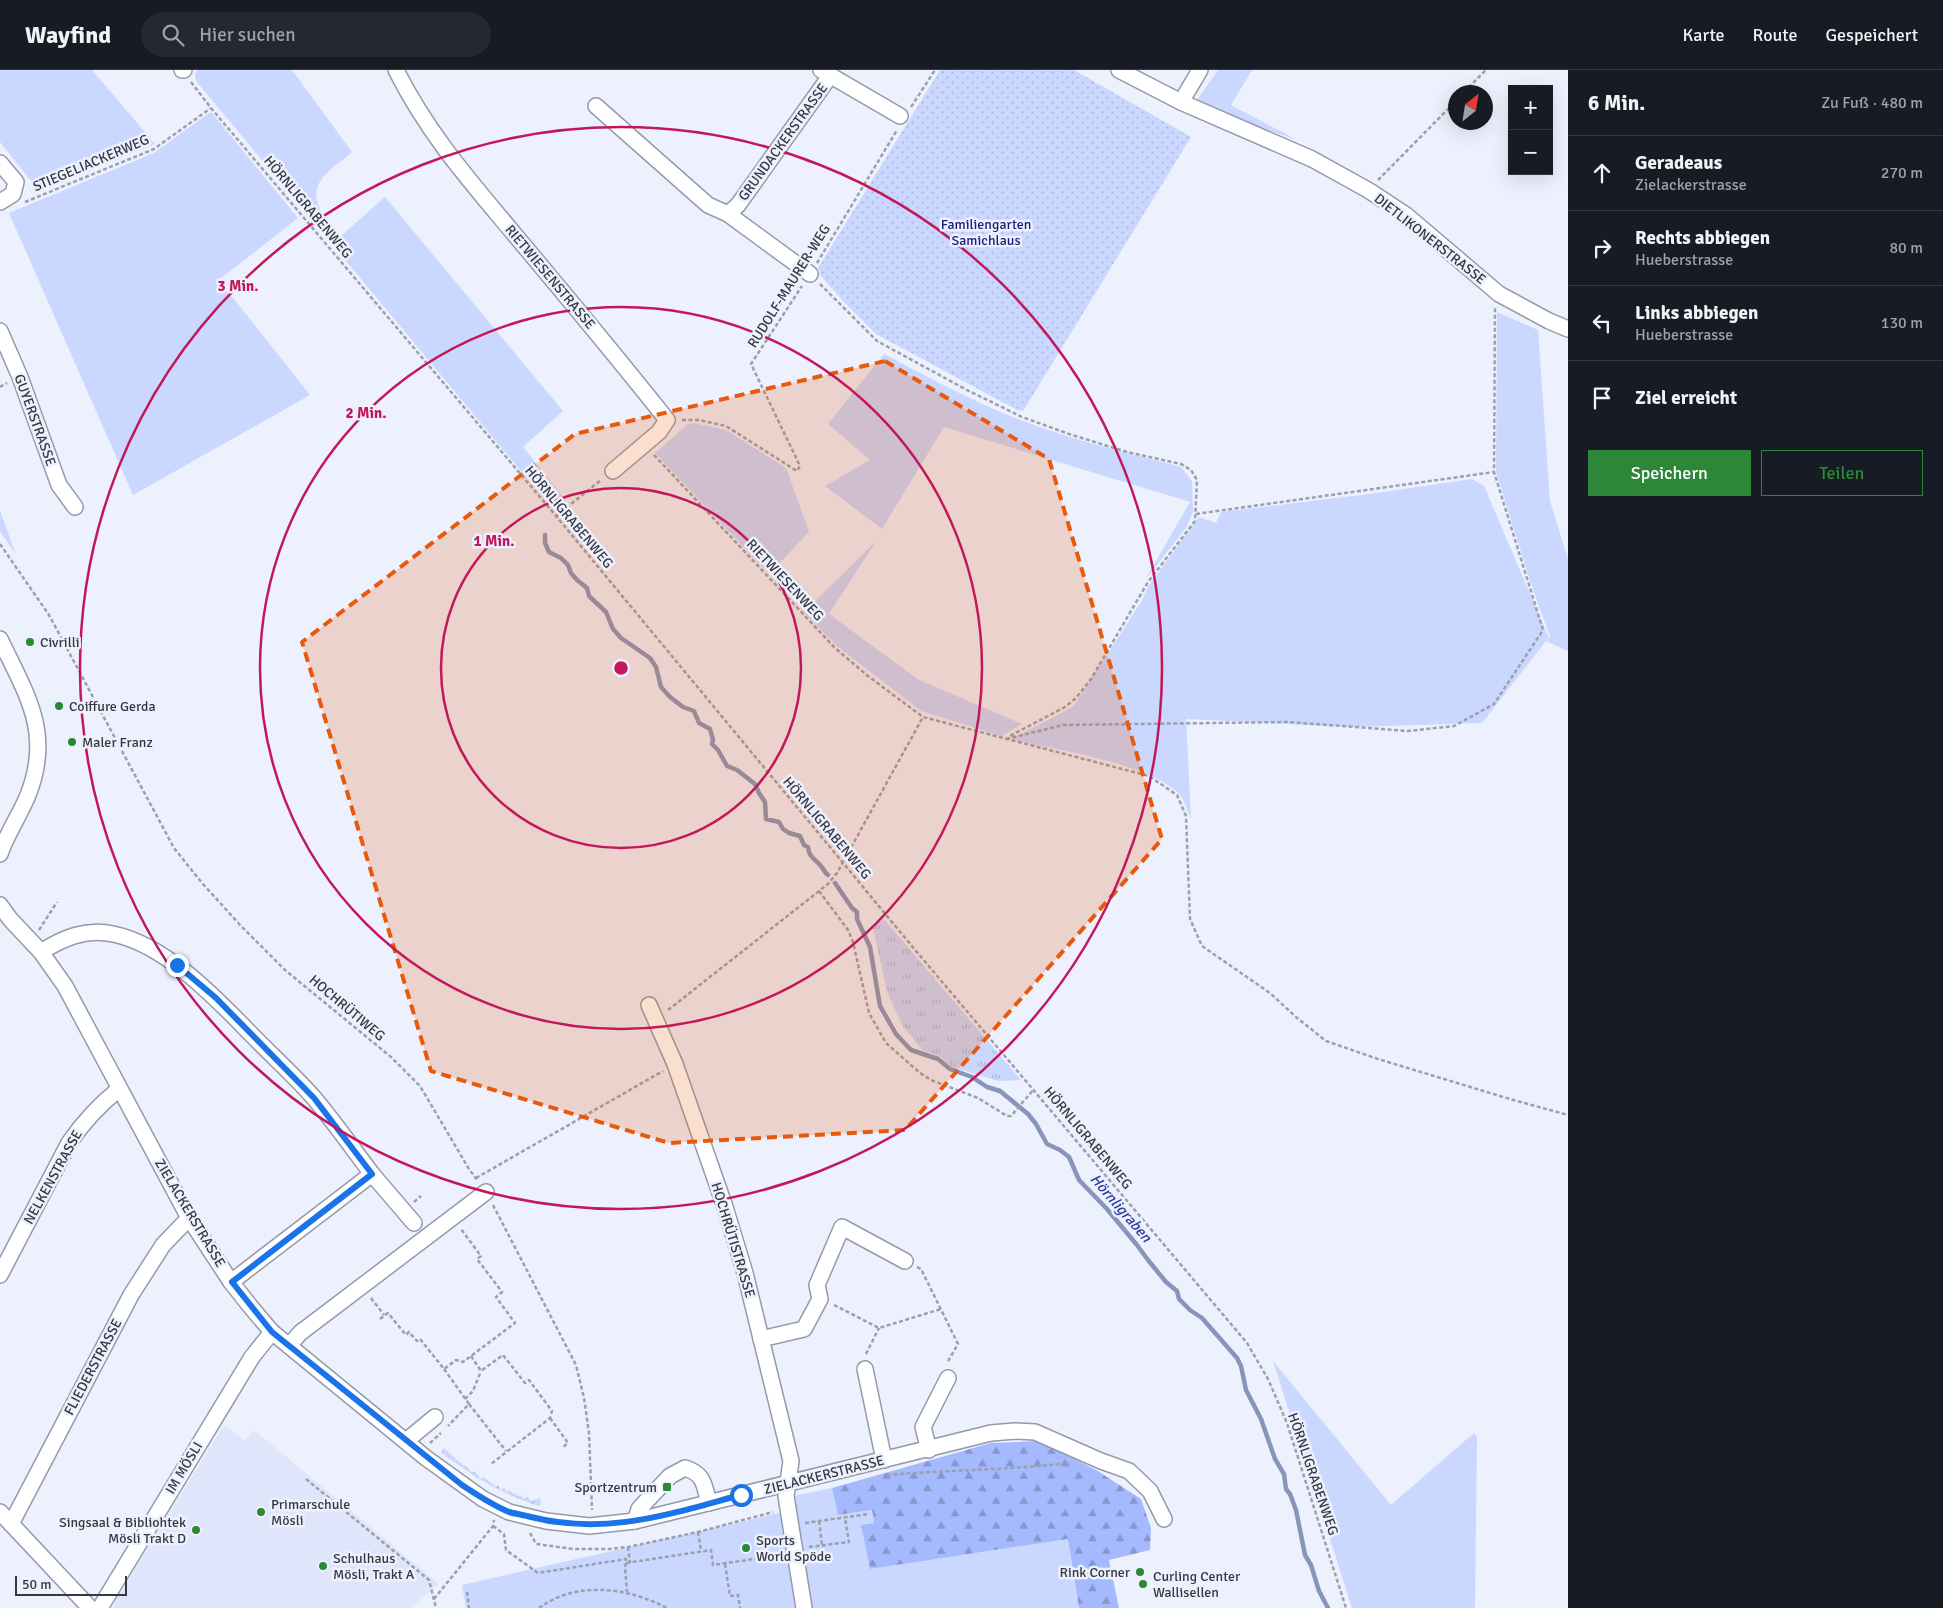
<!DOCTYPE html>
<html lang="de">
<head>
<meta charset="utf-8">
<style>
  body { margin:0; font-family:Signika,sans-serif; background:#242831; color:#f1f3f6 }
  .controls { position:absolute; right:15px; top:15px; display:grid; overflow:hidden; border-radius:0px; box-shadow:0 5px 20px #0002 }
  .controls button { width:45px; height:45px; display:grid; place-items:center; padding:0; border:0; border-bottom:1px solid #363941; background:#171b24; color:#f1f3f6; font:25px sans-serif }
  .compass { position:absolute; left:1448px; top:15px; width:45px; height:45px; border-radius:50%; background:#171b24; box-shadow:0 5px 20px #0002; rotate:30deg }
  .scale { position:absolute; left:15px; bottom:12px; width:112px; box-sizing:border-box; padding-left:5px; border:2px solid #353840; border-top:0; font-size:14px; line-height:18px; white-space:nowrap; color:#353840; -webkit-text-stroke:4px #edf1fd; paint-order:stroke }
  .stop { position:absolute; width:15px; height:15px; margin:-11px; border:4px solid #1a73e8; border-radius:50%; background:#fff }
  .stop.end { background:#1a73e8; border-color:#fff; box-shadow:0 1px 5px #0008 }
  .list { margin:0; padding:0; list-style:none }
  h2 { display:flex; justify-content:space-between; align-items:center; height:65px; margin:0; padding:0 20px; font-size:21px }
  h2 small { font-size:16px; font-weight:400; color:#9ea1a6 }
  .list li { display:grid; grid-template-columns:32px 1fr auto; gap:15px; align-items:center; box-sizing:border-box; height:75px; padding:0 20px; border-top:1px solid #363941 }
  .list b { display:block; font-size:19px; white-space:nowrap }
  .list p { margin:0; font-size:16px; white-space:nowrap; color:#9ea1a6 }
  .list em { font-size:16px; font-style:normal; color:#9ea1a6 }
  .actions { display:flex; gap:10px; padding:15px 20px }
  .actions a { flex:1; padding:11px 0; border:1px solid #2c8738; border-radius:0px; text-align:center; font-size:18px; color:#2c8738 }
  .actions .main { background:#2c8738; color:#fff }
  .icon { flex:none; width:28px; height:28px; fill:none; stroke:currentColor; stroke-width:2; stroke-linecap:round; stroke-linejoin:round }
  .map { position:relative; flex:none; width:1568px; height:1538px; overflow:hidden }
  header { display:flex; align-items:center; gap:30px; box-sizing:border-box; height:70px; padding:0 25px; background:#171b24; border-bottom:1px solid #363941 }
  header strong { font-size:24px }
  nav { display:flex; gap:28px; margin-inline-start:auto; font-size:18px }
  .search { width:350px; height:45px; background:#242831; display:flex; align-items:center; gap:12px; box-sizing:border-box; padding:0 18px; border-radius:28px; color:#9ea1a6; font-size:19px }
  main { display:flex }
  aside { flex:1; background:#171b24 }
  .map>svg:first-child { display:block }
</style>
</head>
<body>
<header>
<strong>Wayfind</strong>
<div class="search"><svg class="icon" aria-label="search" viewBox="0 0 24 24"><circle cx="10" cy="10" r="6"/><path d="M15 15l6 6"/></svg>Hier suchen</div>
<nav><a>Karte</a><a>Route</a><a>Gespeichert</a></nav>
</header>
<main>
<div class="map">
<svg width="1568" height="1538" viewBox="0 0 1568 1538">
  <defs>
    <pattern id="forest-firs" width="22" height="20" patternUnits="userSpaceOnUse" patternTransform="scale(1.25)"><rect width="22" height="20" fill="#a4b9fe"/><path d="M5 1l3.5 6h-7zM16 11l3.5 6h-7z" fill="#8697cf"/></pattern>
    <pattern id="park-tufts" width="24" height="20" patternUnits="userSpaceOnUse" patternTransform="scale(1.25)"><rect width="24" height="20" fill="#cad7fe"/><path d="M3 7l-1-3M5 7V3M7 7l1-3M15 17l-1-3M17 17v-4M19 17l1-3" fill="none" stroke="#aeb9db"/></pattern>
    <pattern id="garden-dots" width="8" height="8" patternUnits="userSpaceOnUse" patternTransform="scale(1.25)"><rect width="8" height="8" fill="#cad7fe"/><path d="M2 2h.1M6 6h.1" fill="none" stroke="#aeb9db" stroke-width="1.8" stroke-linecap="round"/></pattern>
  </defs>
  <rect width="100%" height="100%" fill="#edf1fd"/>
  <path fill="#dfe6fc" d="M 224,1355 L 245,1371 L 254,1360 L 439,1514 L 410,1538 L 113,1538 L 116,1530 Z"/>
  <g fill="#cad7fe">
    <path d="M 0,0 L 92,0 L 155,74 L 39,121 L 0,72 Z"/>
    <path d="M 198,0 L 292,0 L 352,82 C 331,100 302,115 324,145 C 329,153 337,158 341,166 L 385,127 L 563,341 L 523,377 L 566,431 C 557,436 553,434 545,430 L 196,11 L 195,4 Z"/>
    <path d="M 1218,0 L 1252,0 L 1231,35 L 1299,71 L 1197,33 L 1199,27 Z"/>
    <path d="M 209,43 L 212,43 L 298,148 L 219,210 L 310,325 L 133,425 L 9,143 L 154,83 Z"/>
    <path d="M 1497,242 L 1538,260 L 1550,431 L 1568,489 L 1568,581 L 1546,571 L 1482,653 L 1355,657 L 1186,649 L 1191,749 C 1187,741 1184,727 1177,722 C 1143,692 1057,680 1011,669 L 1073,637 L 1141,532 L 1149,515 L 1199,447 L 1216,453 L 1221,442 L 1370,424 L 1472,409 L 1484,416 L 1549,568 L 1548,571 L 1550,567 L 1531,514 L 1496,402 Z"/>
    <path d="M 884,284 C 930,308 976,334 1026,352 C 1076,371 1129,383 1181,397 L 1192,411 L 1193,442 L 1186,458 L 1145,510 L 1190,432 L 944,357 L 882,459 L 825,416 L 870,390 L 828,354 Z"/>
    <path d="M 694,353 L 726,360 L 786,398 L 809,462 L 769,504 L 655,383 L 688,354 Z"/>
    <path d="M 0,441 L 16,485 L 0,461 Z"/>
    <path d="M 876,471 L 829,544 L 919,610 L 1022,654 L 1002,666 L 921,641 L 837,576 L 804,542 Z"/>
    <path d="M 1273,1291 L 1391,1435 L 1474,1363 L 1477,1368 L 1475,1538 L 1352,1538 Z"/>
    <path d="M 832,1418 L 838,1445 L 872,1440 L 874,1453 L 861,1455 L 870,1499 L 1068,1469 L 1079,1538 L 466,1538 L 462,1515 C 569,1490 676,1468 782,1442 L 793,1426 Z"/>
  </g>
  <path fill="url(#forest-firs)" d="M 1039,1371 L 1098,1401 L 1141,1429 L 1151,1458 L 1150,1480 L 1109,1490 L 1119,1538 L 1079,1538 L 1068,1469 L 870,1499 L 861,1455 L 874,1453 L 872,1440 L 838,1445 L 832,1418 L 991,1373 Z"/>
  <path fill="url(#park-tufts)" d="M 884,849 L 1021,1010 L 998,1011 L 952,997 L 941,987 L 922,980 L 902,955 L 887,922 L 873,858 Z"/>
  <g fill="url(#garden-dots)">
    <path d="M 940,0 L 1074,0 L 1191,67 L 1023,341 L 1017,340 L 876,264 L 844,232 L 821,206 L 818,198 Z"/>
    <path d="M 444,1378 L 464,1396 L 465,1395 L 472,1403 L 475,1401 L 480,1409 L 484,1407 L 496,1417 L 498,1415 L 501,1420 L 504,1418 L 507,1422 L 510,1420 L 513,1424 L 515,1423 L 518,1426 L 521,1425 L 524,1429 L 527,1427 L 531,1431 L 540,1428 L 541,1433 L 539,1436 C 498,1422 475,1408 441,1382 Z"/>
  </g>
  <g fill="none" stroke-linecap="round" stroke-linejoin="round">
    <g stroke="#8895bb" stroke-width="4.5">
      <path d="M 545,465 L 545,473 L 549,482 L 561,488 L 568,495 L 571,503 L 577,510 L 587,518 L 589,526 L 606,542 L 613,559 L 621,568 L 650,588 L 656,597 L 661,617 L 670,627 L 683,637 L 694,641 L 699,653 L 710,659 L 713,670 L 712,674 L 718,680 L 727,696 L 737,700 L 755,714 L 759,723 L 765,732 L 766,749 L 779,752 L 783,759 L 789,763 L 800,766 L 804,775 L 808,777 C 809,787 814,788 820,795 C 824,799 824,802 828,805"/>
      <path d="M 835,813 L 852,838 L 857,842 L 857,849 L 870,877 L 880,936 L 896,964 L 911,980 L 938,989 L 950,999 L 972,1007 L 987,1017 L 1000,1021 L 1028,1044 L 1036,1054 L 1047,1074 L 1060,1080 L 1069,1087 L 1079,1110 L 1107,1139 L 1137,1175 L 1148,1190 L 1166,1212 L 1177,1221 L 1179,1229 L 1190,1240 L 1202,1248 L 1237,1288 L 1241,1296 L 1246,1320 L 1261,1349 L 1275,1389 L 1284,1404 L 1286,1419 L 1290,1424 L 1296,1440 L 1305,1485 L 1311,1495 L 1319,1521 L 1328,1538"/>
    </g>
    <g stroke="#949aad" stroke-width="18">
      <g id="minor">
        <path d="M 182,0 L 184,0"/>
        <path d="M 396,0 C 428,64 470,111 515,165 C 567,227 618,288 667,350 L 659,362 L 613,401"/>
        <path d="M 821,0 L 900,46"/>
        <path d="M 1119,0 L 1181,32 L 1312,89 L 1368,120 L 1406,145 L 1499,224 L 1549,251 L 1568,259"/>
        <path d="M 1181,32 L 1200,0"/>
        <path d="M 596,36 L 708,135 L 728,144 L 738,135 L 830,6"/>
        <path d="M 0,93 L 16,112 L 13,124 L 0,132"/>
        <path d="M 728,144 L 810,204"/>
        <path d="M 0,261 L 20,307 L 59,415 L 75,437"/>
        <path d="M 0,569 C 26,624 53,662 28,725 C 20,745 7,763 0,784"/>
        <path d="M 0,835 L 10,849 L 41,882 L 65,916 L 189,1148 L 231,1212 L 250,1236 L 272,1262 L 426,1388 L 483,1429 L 509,1442 L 546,1451 L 589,1456 L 635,1451 L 991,1363 L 1015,1361 L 1035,1362 L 1101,1391 L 1129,1401 L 1150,1421 L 1164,1449"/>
        <path d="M 41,882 C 63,868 86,858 113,864 C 164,874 215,927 250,963 C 271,985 294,1005 314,1028 C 335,1053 353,1079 372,1104 L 231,1212"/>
        <path d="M 649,935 L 675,994 L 725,1137 L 745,1203 L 791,1391 L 786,1426 L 804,1538"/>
        <path d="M 372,1104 L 414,1153"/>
        <path d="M 0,1205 L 69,1073 C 84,1051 98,1036 119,1019"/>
        <path d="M 761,1269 L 804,1259 L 820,1229 L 817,1215 L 842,1157 L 905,1191"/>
        <path d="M 289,1276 L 300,1263 L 486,1122"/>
        <path d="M 865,1299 L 884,1390"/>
        <path d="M 406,1371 L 435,1347"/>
        <path d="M 929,1380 L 923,1357 L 948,1308"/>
        <path d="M 0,1442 L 90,1538"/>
        <path d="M 635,1451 L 639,1439 L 670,1406 L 685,1398 C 705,1404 704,1416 709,1433"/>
        <path d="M 11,1454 L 131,1225 L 163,1175 L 189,1148"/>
        <path d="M 100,1538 L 252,1287 L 272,1262"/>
      </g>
    </g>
    <g stroke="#9ca0aa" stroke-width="2.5" stroke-dasharray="4 2.5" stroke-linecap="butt">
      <path d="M 191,12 L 211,38 L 556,446 L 911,875 L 1247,1273 L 1268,1309 L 1287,1353 L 1346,1538"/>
      <path d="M 1464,22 L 1486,0"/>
      <path d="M 911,37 L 935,0"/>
      <path d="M 1378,110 L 1456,31"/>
      <path d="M 25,132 L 154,79 L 211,38"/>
      <path d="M 817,193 L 897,60"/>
      <path d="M 820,214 L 877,271 L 967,320 L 1022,347 L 1069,364 L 1127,382 L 1181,394 L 1191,400 L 1197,410 L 1195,451 L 1148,512 L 1091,609 L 1076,628 L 1065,637 L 1008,667"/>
      <path d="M 0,317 L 7,313"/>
      <path d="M 682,350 L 699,350 L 726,356 L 797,401 L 800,396 L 751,294 L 802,216"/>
      <path d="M 654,385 L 835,578 L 868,606 L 923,647"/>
      <path d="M 1196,444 L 1494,402"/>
      <path d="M 556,446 L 601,410"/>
      <path d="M 0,474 L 49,545 L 174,778 L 202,813 L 241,856 L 285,900 L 391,987 L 420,1016 L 469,1099 L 478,1111"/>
      <path d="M 1006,669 L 1063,655 L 1288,652 L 1408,661 L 1454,656 L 1494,634 L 1543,560 L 1494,402 L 1495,238"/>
      <path d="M 819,821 L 848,860 L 853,872 L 869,943 L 886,973 L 920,1003 L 931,1010 L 978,1028 L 1007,1046 L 1011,1046 L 1034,1019"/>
      <path d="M 39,860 L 57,832"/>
      <path d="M 668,940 L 828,814 L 837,803 L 923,647 L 1149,706 L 1177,725 L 1186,746 L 1190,849 L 1202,876 L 1270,923 L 1296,947 L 1326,971 L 1378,989 L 1510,1029 L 1568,1045"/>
      <path d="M 476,1108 L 663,1001"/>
      <path d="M 414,1132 L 421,1126"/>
      <path d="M 493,1135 L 576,1295 L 584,1328 L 589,1363 L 592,1440"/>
      <path d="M 917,1197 L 921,1199 L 958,1274 L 947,1293"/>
      <path d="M 371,1228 L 384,1245"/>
      <path d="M 834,1235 L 879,1258 L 941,1239"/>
      <path d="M 380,1249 L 388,1243 L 406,1265 L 409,1262 L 417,1271 L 420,1269 L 444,1299 L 456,1290 L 463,1292 L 515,1253 L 496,1227 L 502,1222 L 477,1189 L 481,1186 L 461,1159"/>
      <path d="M 866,1284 L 879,1258"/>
      <path d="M 471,1286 L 481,1301 L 503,1285 L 525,1313 L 529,1310 L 552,1341 L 550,1348 L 491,1394"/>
      <path d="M 444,1299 L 469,1334 L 448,1356"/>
      <path d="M 465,1329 L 473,1321 L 481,1301"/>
      <path d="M 469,1334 L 506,1381"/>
      <path d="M 550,1348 L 568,1373 L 562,1378"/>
      <path d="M 430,1373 L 441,1363"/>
      <path d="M 887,1405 C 948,1400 1009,1400 1069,1393"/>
      <path d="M 306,1409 L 429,1510 L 436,1538"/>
      <path d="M 819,1451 L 822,1475"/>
      <path d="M 805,1453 L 869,1444"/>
      <path d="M 493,1456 L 504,1464 L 506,1480 L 538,1503 L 626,1489 L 626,1493 L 711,1480 L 713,1495 L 781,1485"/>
      <path d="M 698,1462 L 701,1481"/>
      <path d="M 530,1463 L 536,1474 L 573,1479 L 609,1479 L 628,1477 L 698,1462 L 773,1442"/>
      <path d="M 628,1477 L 630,1493"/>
      <path d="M 809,1477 L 849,1472 L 845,1448"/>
      <path d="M 626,1493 L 625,1497 L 627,1522"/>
      <path d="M 725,1494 L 730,1526 L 738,1525 L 740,1538"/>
      <path d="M 467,1522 L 469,1538"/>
      <path d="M 434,1529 L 493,1456 L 494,1450"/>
      <path d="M 539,1538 C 577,1510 629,1518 667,1538"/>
    </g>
    <use href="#minor" stroke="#fff" stroke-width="15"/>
  </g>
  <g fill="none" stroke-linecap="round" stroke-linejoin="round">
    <path stroke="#1a73e8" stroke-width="6" d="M 177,895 L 216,928 L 314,1028 L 372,1104 L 232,1212 L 272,1262 L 462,1415 C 477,1425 492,1435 509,1442 C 516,1444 524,1445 531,1447 C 606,1466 669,1444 741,1425"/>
  </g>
  <path fill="#e8590c" fill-opacity="0.2" stroke="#e8590c" stroke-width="4" stroke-dasharray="10 6" stroke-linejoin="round" d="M 885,291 L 1049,389 L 1162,769 L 905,1060 L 669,1073 L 431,1001 L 302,572 L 575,364 Z"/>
  <g fill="none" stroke="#c2185b" stroke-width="2.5">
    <circle cx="621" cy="598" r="180"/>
    <circle cx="621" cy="598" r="361"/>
    <circle cx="621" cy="598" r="541"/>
  </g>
  <g fill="#2c8738" stroke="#edf1fd" stroke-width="2">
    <circle cx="30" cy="572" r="5"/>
    <circle cx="59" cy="636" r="5"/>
    <circle cx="72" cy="672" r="5"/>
    <rect x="662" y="1412" width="10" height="10" rx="2.5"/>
    <circle cx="261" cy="1442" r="5"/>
    <circle cx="196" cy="1460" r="5"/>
    <circle cx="746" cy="1478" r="5"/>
    <circle cx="323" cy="1496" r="5"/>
    <circle cx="1140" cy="1502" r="5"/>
    <circle cx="1143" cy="1514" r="5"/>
  </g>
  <g text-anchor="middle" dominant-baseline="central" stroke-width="5" stroke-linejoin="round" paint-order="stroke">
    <g font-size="14" fill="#353840" stroke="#edf1fd">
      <text transform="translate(783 72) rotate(-54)">GRUNDACKERSTRASSE</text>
      <text transform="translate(91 93) rotate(-23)">STIEGELIACKERWEG</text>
      <text transform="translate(308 137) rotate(50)">HÖRNLIGRABENWEG</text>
      <text transform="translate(1430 169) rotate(38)">DIETLIKONERSTRASSE</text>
      <text transform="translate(550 207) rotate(50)">RIETWIESENSTRASSE</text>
      <text transform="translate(789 216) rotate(-58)">RUDOLF-MAURER-WEG</text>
      <text transform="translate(35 350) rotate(70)">GUYERSTRASSE</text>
      <text transform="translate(569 447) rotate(50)">HÖRNLIGRABENWEG</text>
      <text transform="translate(785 510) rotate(47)">RIETWIESENWEG</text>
      <text transform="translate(827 758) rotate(50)">HÖRNLIGRABENWEG</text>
      <text transform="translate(347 938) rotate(40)">HOCHRÜTIWEG</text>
      <text transform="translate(1088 1068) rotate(50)">HÖRNLIGRABENWEG</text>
      <text transform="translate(53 1107) rotate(-61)">NELKENSTRASSE</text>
      <text transform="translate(190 1143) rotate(59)">ZIELACKERSTRASSE</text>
      <text transform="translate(733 1170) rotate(73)">HOCHRÜTISTRASSE</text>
      <text transform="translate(93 1297) rotate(-62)">FLIEDERSTRASSE</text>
      <text transform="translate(184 1398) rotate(-59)">IM MÖSLI</text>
      <text transform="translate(1313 1404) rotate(71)">HÖRNLIGRABENWEG</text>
      <text transform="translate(824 1405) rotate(-14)">ZIELACKERSTRASSE</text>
    </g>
    <g font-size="14" fill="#181c7b" stroke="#edf1fd">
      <text x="986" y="154">Familiengarten<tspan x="986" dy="16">Samichlaus</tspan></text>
    </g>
    <g font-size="14" fill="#353840" stroke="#edf1fd" text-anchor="start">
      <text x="40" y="572">Civrilli</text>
      <text x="69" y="636">Coiffure Gerda</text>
      <text x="82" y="672">Maler Franz</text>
      <text x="657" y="1417" text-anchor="end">Sportzentrum</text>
      <text x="271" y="1434">Primarschule<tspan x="271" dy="16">Mösli</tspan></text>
      <text x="186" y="1452" text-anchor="end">Singsaal &amp; Bibliohtek<tspan x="186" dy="16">Mösli Trakt D</tspan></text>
      <text x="756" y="1470">Sports<tspan x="756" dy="16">World Spöde</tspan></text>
      <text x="333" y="1488">Schulhaus<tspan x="333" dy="16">Mösli, Trakt A</tspan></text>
      <text x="1130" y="1502" text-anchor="end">Rink Corner</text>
      <text x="1153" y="1506">Curling Center<tspan x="1153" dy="16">Wallisellen</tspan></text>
    </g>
    <g font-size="15" font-style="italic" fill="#2b3a99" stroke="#edf1fd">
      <text transform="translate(1121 1138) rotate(49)">Hörnligraben</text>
    </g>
  </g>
  <circle cx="621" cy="598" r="8" fill="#c2185b" stroke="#edf1fd" stroke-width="2.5"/>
  <g font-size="15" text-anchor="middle" font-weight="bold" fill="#c2185b" stroke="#edf1fd" stroke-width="5" stroke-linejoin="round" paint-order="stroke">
    <text x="238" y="221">3 Min.</text>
    <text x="366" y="348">2 Min.</text>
    <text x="494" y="476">1 Min.</text>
  </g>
</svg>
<div class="controls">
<button>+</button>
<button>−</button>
</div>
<svg class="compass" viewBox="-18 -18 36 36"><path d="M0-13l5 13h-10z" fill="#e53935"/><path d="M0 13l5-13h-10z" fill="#9ea1a6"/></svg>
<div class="scale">50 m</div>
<div class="stop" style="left:741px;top:1425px"></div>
<div class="stop end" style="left:177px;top:895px"></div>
</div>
<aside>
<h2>6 Min.<small>Zu Fuß · 480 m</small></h2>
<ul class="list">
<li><svg class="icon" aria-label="ahead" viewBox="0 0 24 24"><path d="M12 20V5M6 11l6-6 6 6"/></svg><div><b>Geradeaus</b><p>Zielackerstrasse</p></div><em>270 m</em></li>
<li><svg class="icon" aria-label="right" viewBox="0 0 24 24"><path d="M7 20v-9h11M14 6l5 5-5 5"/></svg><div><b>Rechts abbiegen</b><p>Hueberstrasse</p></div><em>80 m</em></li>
<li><svg class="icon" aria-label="left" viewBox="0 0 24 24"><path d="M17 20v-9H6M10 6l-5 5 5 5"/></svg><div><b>Links abbiegen</b><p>Hueberstrasse</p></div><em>130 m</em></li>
<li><svg class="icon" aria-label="arrive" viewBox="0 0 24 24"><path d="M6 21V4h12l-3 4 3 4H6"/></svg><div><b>Ziel erreicht</b></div></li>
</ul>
<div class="actions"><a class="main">Speichern</a><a>Teilen</a></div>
</aside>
</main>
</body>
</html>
